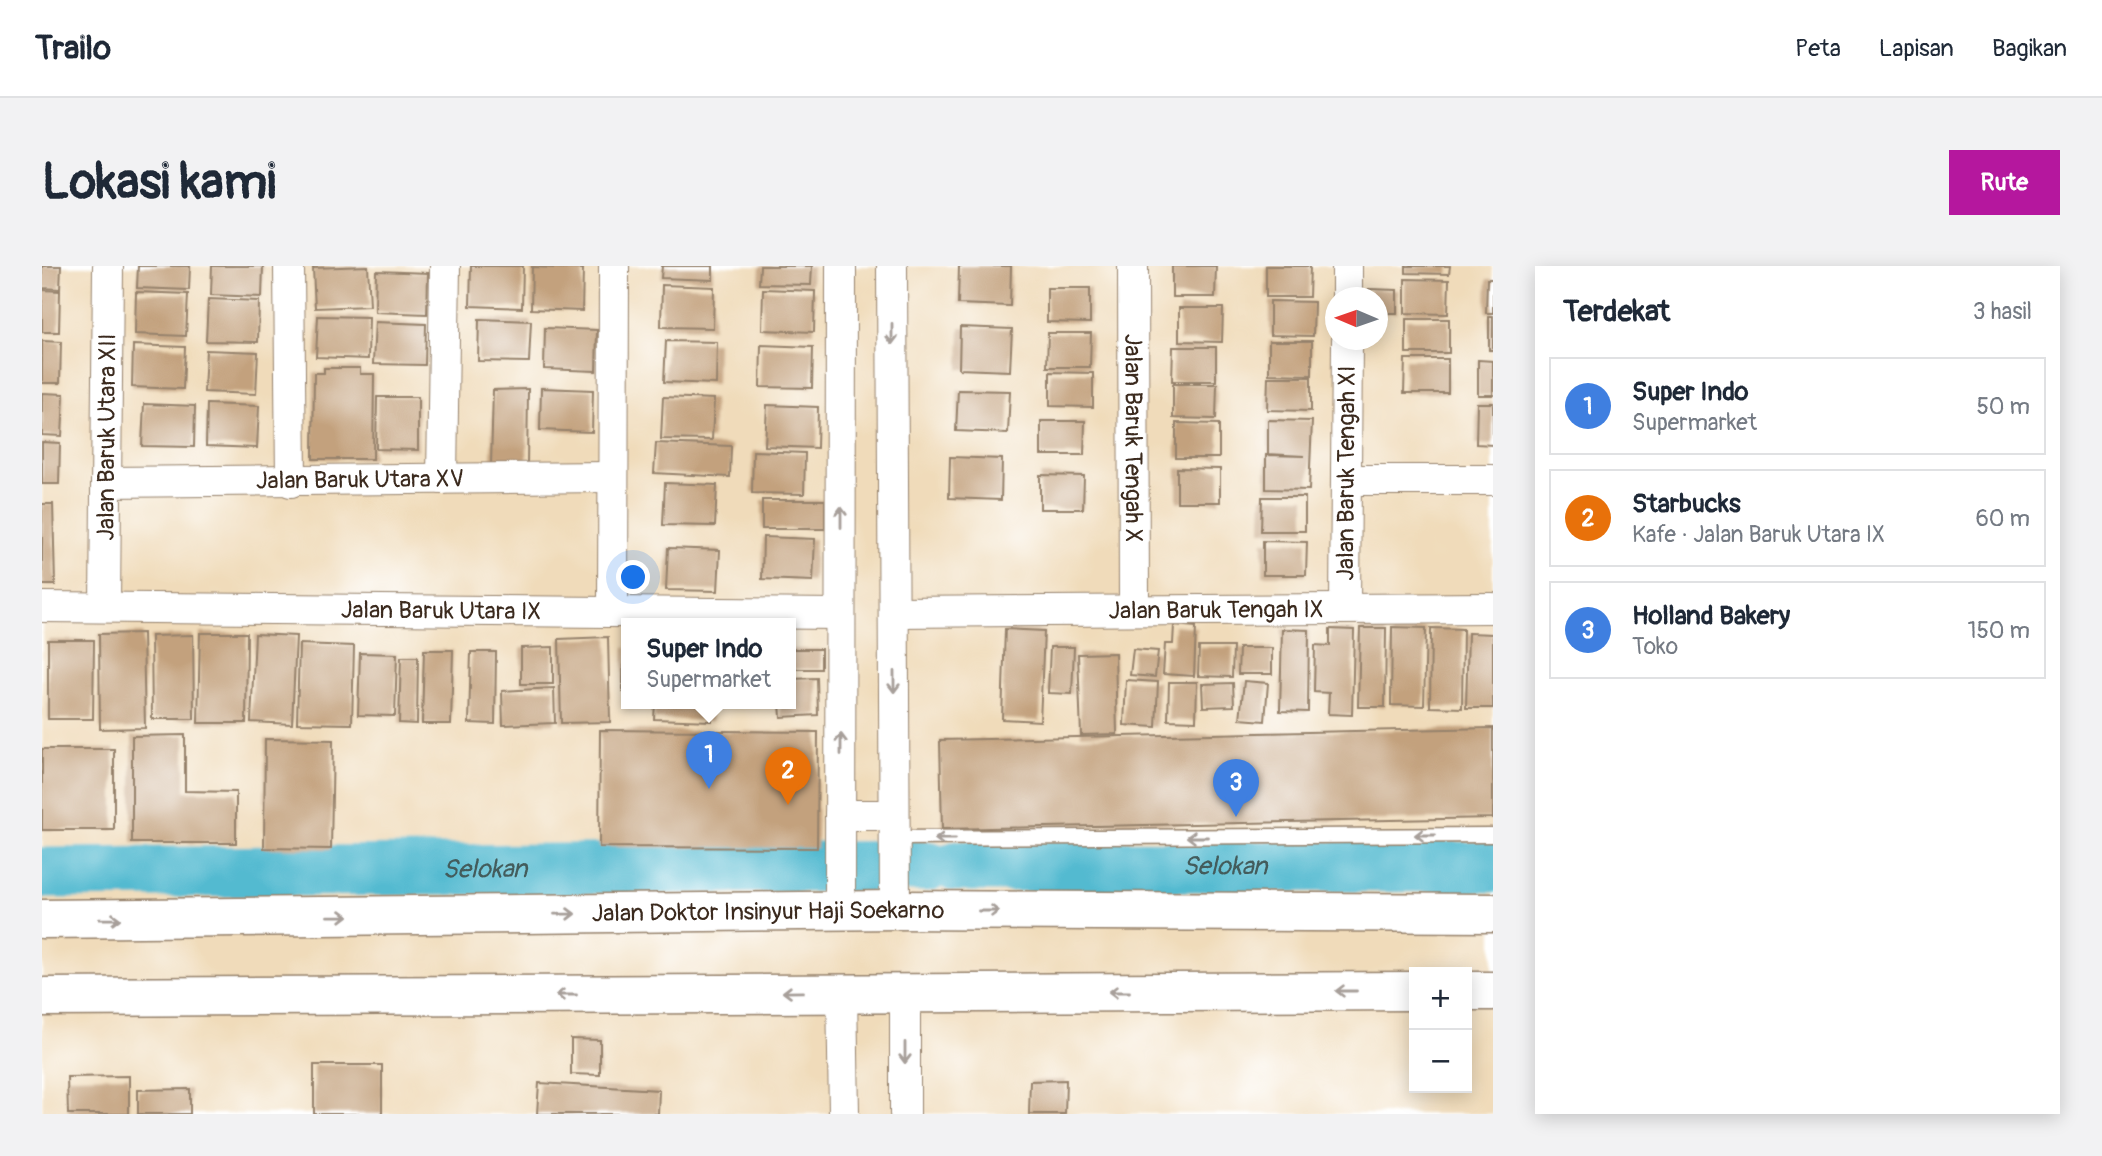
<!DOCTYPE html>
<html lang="id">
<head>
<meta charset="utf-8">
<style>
  body { margin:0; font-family:Pangolin,sans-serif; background:#f2f2f3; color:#1f2937 }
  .controls { position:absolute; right:21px; bottom:21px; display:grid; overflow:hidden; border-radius:0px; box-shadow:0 4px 18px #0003 }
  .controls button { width:63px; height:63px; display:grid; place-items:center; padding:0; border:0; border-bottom:2px solid #e0e1e3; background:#fff; color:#1f2937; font:35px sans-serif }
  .compass { position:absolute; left:1283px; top:21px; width:63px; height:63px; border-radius:50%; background:#fff; box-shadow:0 4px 18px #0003; rotate:272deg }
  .you { position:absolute; left:592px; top:312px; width:24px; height:24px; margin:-18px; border:5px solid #fff; border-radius:50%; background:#1a73e8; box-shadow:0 0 0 10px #1a73e833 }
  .badge { display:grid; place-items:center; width:46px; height:46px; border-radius:50%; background:#b5179e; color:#fff; font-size:23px; font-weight:700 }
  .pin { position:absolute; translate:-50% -58px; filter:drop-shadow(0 2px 4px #0008) }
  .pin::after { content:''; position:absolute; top:37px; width:24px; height:21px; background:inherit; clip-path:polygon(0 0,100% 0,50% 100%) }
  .popup { position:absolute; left:579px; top:352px; width:175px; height:91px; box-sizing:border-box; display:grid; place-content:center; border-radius:0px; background:#fff; filter:drop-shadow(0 2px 5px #0005); font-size:23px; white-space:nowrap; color:#747a83 }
  .popup b { font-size:26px; color:#1f2937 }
  .popup::after { content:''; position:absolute; left:50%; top:100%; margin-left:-14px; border:14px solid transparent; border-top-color:#fff }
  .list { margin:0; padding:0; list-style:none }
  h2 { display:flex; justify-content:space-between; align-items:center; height:91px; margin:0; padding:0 28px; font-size:30px }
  h2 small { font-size:23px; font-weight:400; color:#747a83 }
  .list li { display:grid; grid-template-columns:46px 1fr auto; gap:21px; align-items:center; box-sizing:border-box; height:98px; margin:0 14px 14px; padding:0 14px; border:2px solid #e0e1e3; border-radius:0px }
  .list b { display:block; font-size:26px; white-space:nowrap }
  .list p { margin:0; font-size:23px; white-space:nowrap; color:#747a83 }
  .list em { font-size:23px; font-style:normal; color:#747a83 }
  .map { position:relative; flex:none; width:1451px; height:848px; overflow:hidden; border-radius:0px }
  header { display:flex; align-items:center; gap:42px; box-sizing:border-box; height:98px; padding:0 35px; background:#fff; border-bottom:2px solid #e0e1e3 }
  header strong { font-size:33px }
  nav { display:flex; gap:38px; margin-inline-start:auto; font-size:24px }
  .intro { display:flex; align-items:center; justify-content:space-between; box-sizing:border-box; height:168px; padding:0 42px }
  h1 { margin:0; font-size:49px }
  .button { padding:18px 32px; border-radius:0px; background:#b5179e; color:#fff; font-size:24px; font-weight:700 }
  main { display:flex; gap:42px; padding:0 42px }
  aside { flex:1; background:#fff; border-radius:0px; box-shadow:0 4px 18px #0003 }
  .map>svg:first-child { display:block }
</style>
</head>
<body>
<header>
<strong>Trailo</strong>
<nav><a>Peta</a><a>Lapisan</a><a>Bagikan</a></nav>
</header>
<div class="intro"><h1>Lokasi kami</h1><a class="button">Rute</a></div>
<main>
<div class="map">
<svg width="1451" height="848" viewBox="0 0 1451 848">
  <rect width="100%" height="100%" fill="#fff"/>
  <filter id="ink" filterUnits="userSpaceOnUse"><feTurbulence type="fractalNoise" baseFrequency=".0143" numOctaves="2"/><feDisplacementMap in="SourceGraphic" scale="14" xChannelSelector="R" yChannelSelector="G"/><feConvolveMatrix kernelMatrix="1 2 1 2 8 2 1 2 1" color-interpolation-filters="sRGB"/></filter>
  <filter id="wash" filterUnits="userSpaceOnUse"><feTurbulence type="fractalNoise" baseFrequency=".00686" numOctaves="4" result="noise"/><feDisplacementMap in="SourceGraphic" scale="28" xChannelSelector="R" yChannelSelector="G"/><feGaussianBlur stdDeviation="1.57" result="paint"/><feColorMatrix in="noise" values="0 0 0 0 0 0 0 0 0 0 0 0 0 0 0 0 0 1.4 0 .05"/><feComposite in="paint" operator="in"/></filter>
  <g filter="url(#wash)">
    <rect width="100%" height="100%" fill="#f0dbba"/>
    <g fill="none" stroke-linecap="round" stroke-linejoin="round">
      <g stroke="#53bad0" stroke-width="51">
        <path id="s1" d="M 915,600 L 1451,601"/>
        <path id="s2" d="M 0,607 L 885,600"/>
      </g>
    </g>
    <g id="blocks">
      <g fill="#c3a17d">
        <path d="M 0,0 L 19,0 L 18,23 L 0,22 Z"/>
        <path d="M 96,0 L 148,0 L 147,24 L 95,22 Z"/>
        <path d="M 170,0 L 221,0 L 220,31 L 169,29 Z"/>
        <path d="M 326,0 L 328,40 L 273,42 L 271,2 Z"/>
        <path d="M 429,0 L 481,0 L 480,42 L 428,40 Z"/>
        <path d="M 620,0 L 671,0 L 671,14 L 619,12 Z"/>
        <path d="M 718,0 L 770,0 L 769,19 L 717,18 Z"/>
        <path d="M 917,0 L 969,0 L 968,40 L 916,38 Z"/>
        <path d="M 1130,0 L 1174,0 L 1173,31 L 1130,31 Z"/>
        <path d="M 1224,0 L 1268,0 L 1267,31 L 1224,31 Z"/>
        <path d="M 1364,0 L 1408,0 L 1407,8 L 1364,7 Z"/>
        <path d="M 490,1 L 541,3 L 540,45 L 489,43 Z"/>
        <path d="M 334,5 L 386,7 L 385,48 L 333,46 Z"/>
        <path d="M 1363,13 L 1407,14 L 1406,48 L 1363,47 Z"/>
        <path d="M 1445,13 L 1451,13 L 1451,47 L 1444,47 Z"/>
        <path d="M 620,19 L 672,21 L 671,62 L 619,61 Z"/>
        <path d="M 1005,22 L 1048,22 L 1048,57 L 1005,56 Z"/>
        <path d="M 721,23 L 773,25 L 772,66 L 720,64 Z"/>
        <path d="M 1327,23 L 1355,24 L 1355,47 L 1336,47 L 1336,32 L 1327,32 Z"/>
        <path d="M 0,24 L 18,25 L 17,66 L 0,66 Z"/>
        <path d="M 94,26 L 146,28 L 144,70 L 93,68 Z"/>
        <path d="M 166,33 L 217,35 L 216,76 L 164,75 Z"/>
        <path d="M 1228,35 L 1272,36 L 1271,70 L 1228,69 Z"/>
        <path d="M 1137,42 L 1181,42 L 1180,76 L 1137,75 Z"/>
        <path d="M 276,50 L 327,51 L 326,93 L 274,91 Z"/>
        <rect x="1447" y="50" width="4" height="34"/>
        <path d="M 437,53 L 489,55 L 487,96 L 436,95 Z"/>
        <rect x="1364" y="53" width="43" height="34"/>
        <path d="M 333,56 L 384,58 L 383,99 L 331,98 Z"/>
        <path d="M 918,61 L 970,63 L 968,105 L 917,103 Z"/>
        <path d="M 503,62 L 555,64 L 554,105 L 502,103 Z"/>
        <path d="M 1006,67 L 1049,67 L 1048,101 L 1005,101 Z"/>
        <path d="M 0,75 L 19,76 L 18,117 L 0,117 Z"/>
        <path d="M 624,75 L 675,76 L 674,118 L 622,116 Z"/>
        <path d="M 1227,75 L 1270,75 L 1270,109 L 1227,108 Z"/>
        <path d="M 91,79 L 143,81 L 141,123 L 90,121 Z"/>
        <path d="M 719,79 L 771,81 L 770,122 L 718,121 Z"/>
        <path d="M 1131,81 L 1174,81 L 1174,115 L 1130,115 Z"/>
        <path d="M 164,84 L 216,86 L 214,128 L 162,126 Z"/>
        <path d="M 1363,93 L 1406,93 L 1406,127 L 1362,127 Z"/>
        <path d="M 1436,94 L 1451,95 L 1451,129 L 1436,129 Z"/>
        <path d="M 282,102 L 318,102 L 318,108 L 332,108 L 331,193 L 271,193 L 272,107 L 282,107 Z"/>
        <path d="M 1008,106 L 1051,107 L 1051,141 L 1008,140 Z"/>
        <path d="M 1226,111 L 1269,111 L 1269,145 L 1225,144 Z"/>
        <path d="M 1131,118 L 1175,118 L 1174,153 L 1131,152 Z"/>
        <path d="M 499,122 L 551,124 L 550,166 L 498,164 Z"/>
        <path d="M 486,123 L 485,201 L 449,200 L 451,124 Z"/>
        <path d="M 916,124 L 968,125 L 966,167 L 914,165 Z"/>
        <path d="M 0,127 L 22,128 L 20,170 L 0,169 Z"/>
        <path d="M 335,131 L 376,131 L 376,184 L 334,183 Z"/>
        <path d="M 621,131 L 672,133 L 670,174 L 619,173 Z"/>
        <path d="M 1435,137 L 1451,137 L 1451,179 L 1434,178 Z"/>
        <path d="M 102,138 L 153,140 L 152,181 L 100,180 Z"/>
        <path d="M 165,138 L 217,140 L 215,182 L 164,180 Z"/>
        <path d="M 725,139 L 776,141 L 775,182 L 723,180 Z"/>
        <path d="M 1226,154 L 1270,155 L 1267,224 L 1224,223 L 1224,189 L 1262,190 L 1226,188 Z"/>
        <path d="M 999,155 L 1043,155 L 1042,189 L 999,189 Z"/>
        <path d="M 1134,157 L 1177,158 L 1177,192 L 1134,192 Z"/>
        <path d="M 0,176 L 18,177 L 17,218 L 0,218 Z"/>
        <path d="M 614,177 L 689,180 L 688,211 L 612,207 Z"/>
        <path d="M 711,185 L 763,187 L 762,228 L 710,227 Z"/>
        <path d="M 908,191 L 960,193 L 959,234 L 907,232 Z"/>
        <path d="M 1135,202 L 1178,203 L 1178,236 L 1135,236 Z"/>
        <path d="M 998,209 L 1042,210 L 1041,243 L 998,243 Z"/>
        <path d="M 623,217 L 675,219 L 673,260 L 621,259 Z"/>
        <path d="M 1220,231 L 1263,231 L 1263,265 L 1219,265 Z"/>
        <rect x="720" y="234" width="63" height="29"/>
        <path d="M 0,238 L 11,238 L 13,319 L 0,319 Z"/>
        <path d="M 721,271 L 773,273 L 771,315 L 720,313 Z"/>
        <path d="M 1221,275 L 1265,276 L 1264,309 L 1221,309 Z"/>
        <path d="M 626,282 L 678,284 L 676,325 L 624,324 Z"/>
        <path d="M 1132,359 L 1154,361 L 1152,410 L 1121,408 L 1123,378 L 1131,378 Z"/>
        <path d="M 1350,361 L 1384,362 L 1382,440 L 1349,439 Z"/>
        <path d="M 1318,362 L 1344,362 L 1343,441 L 1316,441 Z"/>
        <path d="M 1389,362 L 1421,363 L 1420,442 L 1388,441 Z"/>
        <path d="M 963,363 L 1002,365 L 998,455 L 960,453 Z"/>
        <path d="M 1240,363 L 1267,364 L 1266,446 L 1238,445 Z"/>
        <path d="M 1288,363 L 1312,364 L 1310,449 L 1286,448 L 1287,427 L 1272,426 L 1273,379 L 1288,380 Z"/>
        <path d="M 101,367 L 103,462 L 58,463 L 57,368 Z"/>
        <path d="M 158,367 L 205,367 L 204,457 L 156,457 Z"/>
        <path d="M 1426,367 L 1451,368 L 1451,442 L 1424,442 Z"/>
        <path d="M 213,368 L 254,370 L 250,458 L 209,456 Z"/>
        <path d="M 151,369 L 152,453 L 110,453 L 109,370 Z"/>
        <path d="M 566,371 L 568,456 L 519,457 L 517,373 Z"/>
        <path d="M 6,374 L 52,374 L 51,453 L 6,453 Z"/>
        <path d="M 257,378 L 312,380 L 310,458 L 255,457 Z"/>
        <path d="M 511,381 L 511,418 L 479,418 L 479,382 Z"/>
        <path d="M 582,381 L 585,382 L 585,426 L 581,426 Z"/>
        <path d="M 1008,381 L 1032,381 L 1030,428 L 1006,427 Z"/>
        <path d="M 1157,381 L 1191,381 L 1190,411 L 1156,410 Z"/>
        <path d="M 1197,382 L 1230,382 L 1230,408 L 1196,408 Z"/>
        <rect x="749" y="383" width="30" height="20"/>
        <path d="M 1091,383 L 1116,385 L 1113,411 L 1088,409 Z"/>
        <path d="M 382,384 L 411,384 L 409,458 L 380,458 Z"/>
        <path d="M 429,386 L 454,386 L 453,458 L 427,457 Z"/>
        <path d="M 318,387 L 355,388 L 353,450 L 316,449 Z"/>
        <path d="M 1073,387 L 1075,468 L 1039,469 L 1036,388 Z"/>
        <path d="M 359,391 L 376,391 L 375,458 L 357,457 Z"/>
        <path d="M 775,412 L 776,449 L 739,451 L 738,437 L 749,437 L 749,413 Z"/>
        <path d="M 1084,414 L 1116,416 L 1114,461 L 1082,459 Z"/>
        <path d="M 1202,415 L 1226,417 L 1223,455 L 1198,453 Z"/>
        <path d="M 1127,416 L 1155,416 L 1154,455 L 1126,454 Z"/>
        <path d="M 1191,417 L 1192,440 L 1161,441 L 1160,418 Z"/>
        <path d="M 512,422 L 513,457 L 461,459 L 460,425 Z"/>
        <path d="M 613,437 L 670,437 L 670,455 L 612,453 Z"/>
        <path d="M 1451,462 L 1451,552 L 900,563 L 898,474 Z"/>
        <path d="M 558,464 L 776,466 L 775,582 L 557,581 Z"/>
        <path d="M 143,469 L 143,525 L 194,526 L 194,577 L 90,577 L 90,470 Z"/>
        <path d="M 223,473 L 291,474 L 289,583 L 222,582 Z"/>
        <rect x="0" y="483" width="72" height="81"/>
        <path d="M 529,773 L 558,774 L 558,809 L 529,808 Z"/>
        <rect x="272" y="799" width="68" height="49"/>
        <path d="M 87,810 L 87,848 L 26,848 L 25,811 Z"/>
        <path d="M 1024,814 L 1023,848 L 987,848 L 988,815 Z"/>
        <path d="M 497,817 L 617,824 L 616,848 L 495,848 Z"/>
        <path d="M 148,823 L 148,848 L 96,848 L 96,824 Z"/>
      </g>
    </g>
  </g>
  <g filter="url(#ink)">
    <use href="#blocks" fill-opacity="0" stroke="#96826c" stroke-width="2"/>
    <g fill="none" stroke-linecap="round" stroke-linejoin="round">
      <g stroke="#96826c" stroke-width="17">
        <path id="service" d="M 852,572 L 1451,569"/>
      </g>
      <g stroke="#96826c" stroke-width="32">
        <g id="minor">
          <path d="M 247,0 L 249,216"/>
          <path d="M 850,0 L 853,644"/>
          <path id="s3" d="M 1091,0 L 1092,344"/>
          <path d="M 1305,32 L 1305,0"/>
          <path d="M 400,213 L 403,0"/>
          <path d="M 1305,214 L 1451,214"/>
          <path id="s4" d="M 64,216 L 570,211"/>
          <path id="s5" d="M 0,341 L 798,348"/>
          <path id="s6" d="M 63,341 L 66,0"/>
          <path id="s7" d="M 1303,342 L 1305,74"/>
          <path d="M 571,345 L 572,0"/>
          <path id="s8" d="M 852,346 L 1451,342"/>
          <path d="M 798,549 L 852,549"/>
          <path d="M 798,645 L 799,0"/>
          <path d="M 800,725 L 802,848"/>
          <path d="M 863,726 L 863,848"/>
        </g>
      </g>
      <g stroke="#96826c" stroke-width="41">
        <g id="primary">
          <path id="s9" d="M 0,653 L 853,644 L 1451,647"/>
          <path d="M 1425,725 L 1451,725"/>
          <path d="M 0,731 L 1372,725"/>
        </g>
      </g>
      <use href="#service" stroke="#fff" stroke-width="14"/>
      <use href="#minor" stroke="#fff" stroke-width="30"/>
      <use href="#primary" stroke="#fff" stroke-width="38"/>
    </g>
    <defs><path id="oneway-shaft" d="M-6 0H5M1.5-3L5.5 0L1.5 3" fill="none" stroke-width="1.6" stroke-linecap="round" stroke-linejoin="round" transform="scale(1.75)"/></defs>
    <g stroke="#a79f9a">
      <use href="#oneway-shaft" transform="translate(850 68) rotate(90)"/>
      <use href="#oneway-shaft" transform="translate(799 251) rotate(-90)"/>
      <use href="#oneway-shaft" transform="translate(852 416) rotate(90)"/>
      <use href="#oneway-shaft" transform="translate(799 478) rotate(-90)"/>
      <use href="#oneway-shaft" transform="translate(1383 569) rotate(180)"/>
      <use href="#oneway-shaft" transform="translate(1155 571) rotate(180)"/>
      <use href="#oneway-shaft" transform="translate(903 573) rotate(180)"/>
      <use href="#oneway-shaft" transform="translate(947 645)"/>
      <use href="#oneway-shaft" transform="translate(523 648) rotate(-1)"/>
      <use href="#oneway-shaft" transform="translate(296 650) rotate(-1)"/>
      <use href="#oneway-shaft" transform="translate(68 653) rotate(-1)"/>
      <use href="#oneway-shaft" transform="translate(1304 725) rotate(180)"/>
      <use href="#oneway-shaft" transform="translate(751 726) rotate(179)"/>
      <use href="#oneway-shaft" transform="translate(1077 726) rotate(180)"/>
      <use href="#oneway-shaft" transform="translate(524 729) rotate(180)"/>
      <use href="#oneway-shaft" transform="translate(863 787) rotate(90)"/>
    </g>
  </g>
  <g text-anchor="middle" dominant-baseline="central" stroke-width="6" stroke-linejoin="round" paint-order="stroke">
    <g font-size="24" fill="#3b2a1e" stroke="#fff">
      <text stroke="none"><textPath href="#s6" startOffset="170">Jalan Baruk Utara XII</textPath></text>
      <text stroke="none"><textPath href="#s3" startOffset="172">Jalan Baruk Tengah X</textPath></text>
      <text stroke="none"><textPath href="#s7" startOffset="135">Jalan Baruk Tengah XI</textPath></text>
      <text stroke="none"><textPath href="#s4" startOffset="254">Jalan Baruk Utara XV</textPath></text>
      <text stroke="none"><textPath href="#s8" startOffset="322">Jalan Baruk Tengah IX</textPath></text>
      <text stroke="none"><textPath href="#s5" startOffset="399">Jalan Baruk Utara IX</textPath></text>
      <text stroke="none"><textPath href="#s9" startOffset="726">Jalan Doktor Insinyur Haji Soekarno</textPath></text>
    </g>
    <g font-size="26" font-style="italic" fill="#435c5c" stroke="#fff">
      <text stroke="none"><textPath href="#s1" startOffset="268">Selokan</textPath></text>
      <text stroke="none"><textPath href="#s2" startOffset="443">Selokan</textPath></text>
    </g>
  </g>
</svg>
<div class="controls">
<button>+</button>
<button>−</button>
</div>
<svg class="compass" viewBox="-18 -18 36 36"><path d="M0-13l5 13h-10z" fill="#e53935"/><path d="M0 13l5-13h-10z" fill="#747a83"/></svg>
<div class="you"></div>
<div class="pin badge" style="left:667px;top:523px;background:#3f7fe0">1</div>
<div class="popup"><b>Super Indo</b>Supermarket</div>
<div class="pin badge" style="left:746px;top:539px;background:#e8710a">2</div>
<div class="pin badge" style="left:1194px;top:551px;background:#3f7fe0">3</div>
</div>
<aside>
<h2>Terdekat<small>3 hasil</small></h2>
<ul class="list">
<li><span class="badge" style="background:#3f7fe0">1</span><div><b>Super Indo</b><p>Supermarket</p></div><em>50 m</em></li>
<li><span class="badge" style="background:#e8710a">2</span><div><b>Starbucks</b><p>Kafe · Jalan Baruk Utara IX</p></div><em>60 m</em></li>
<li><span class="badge" style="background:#3f7fe0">3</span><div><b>Holland Bakery</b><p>Toko</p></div><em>150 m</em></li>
</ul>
</aside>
</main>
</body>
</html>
